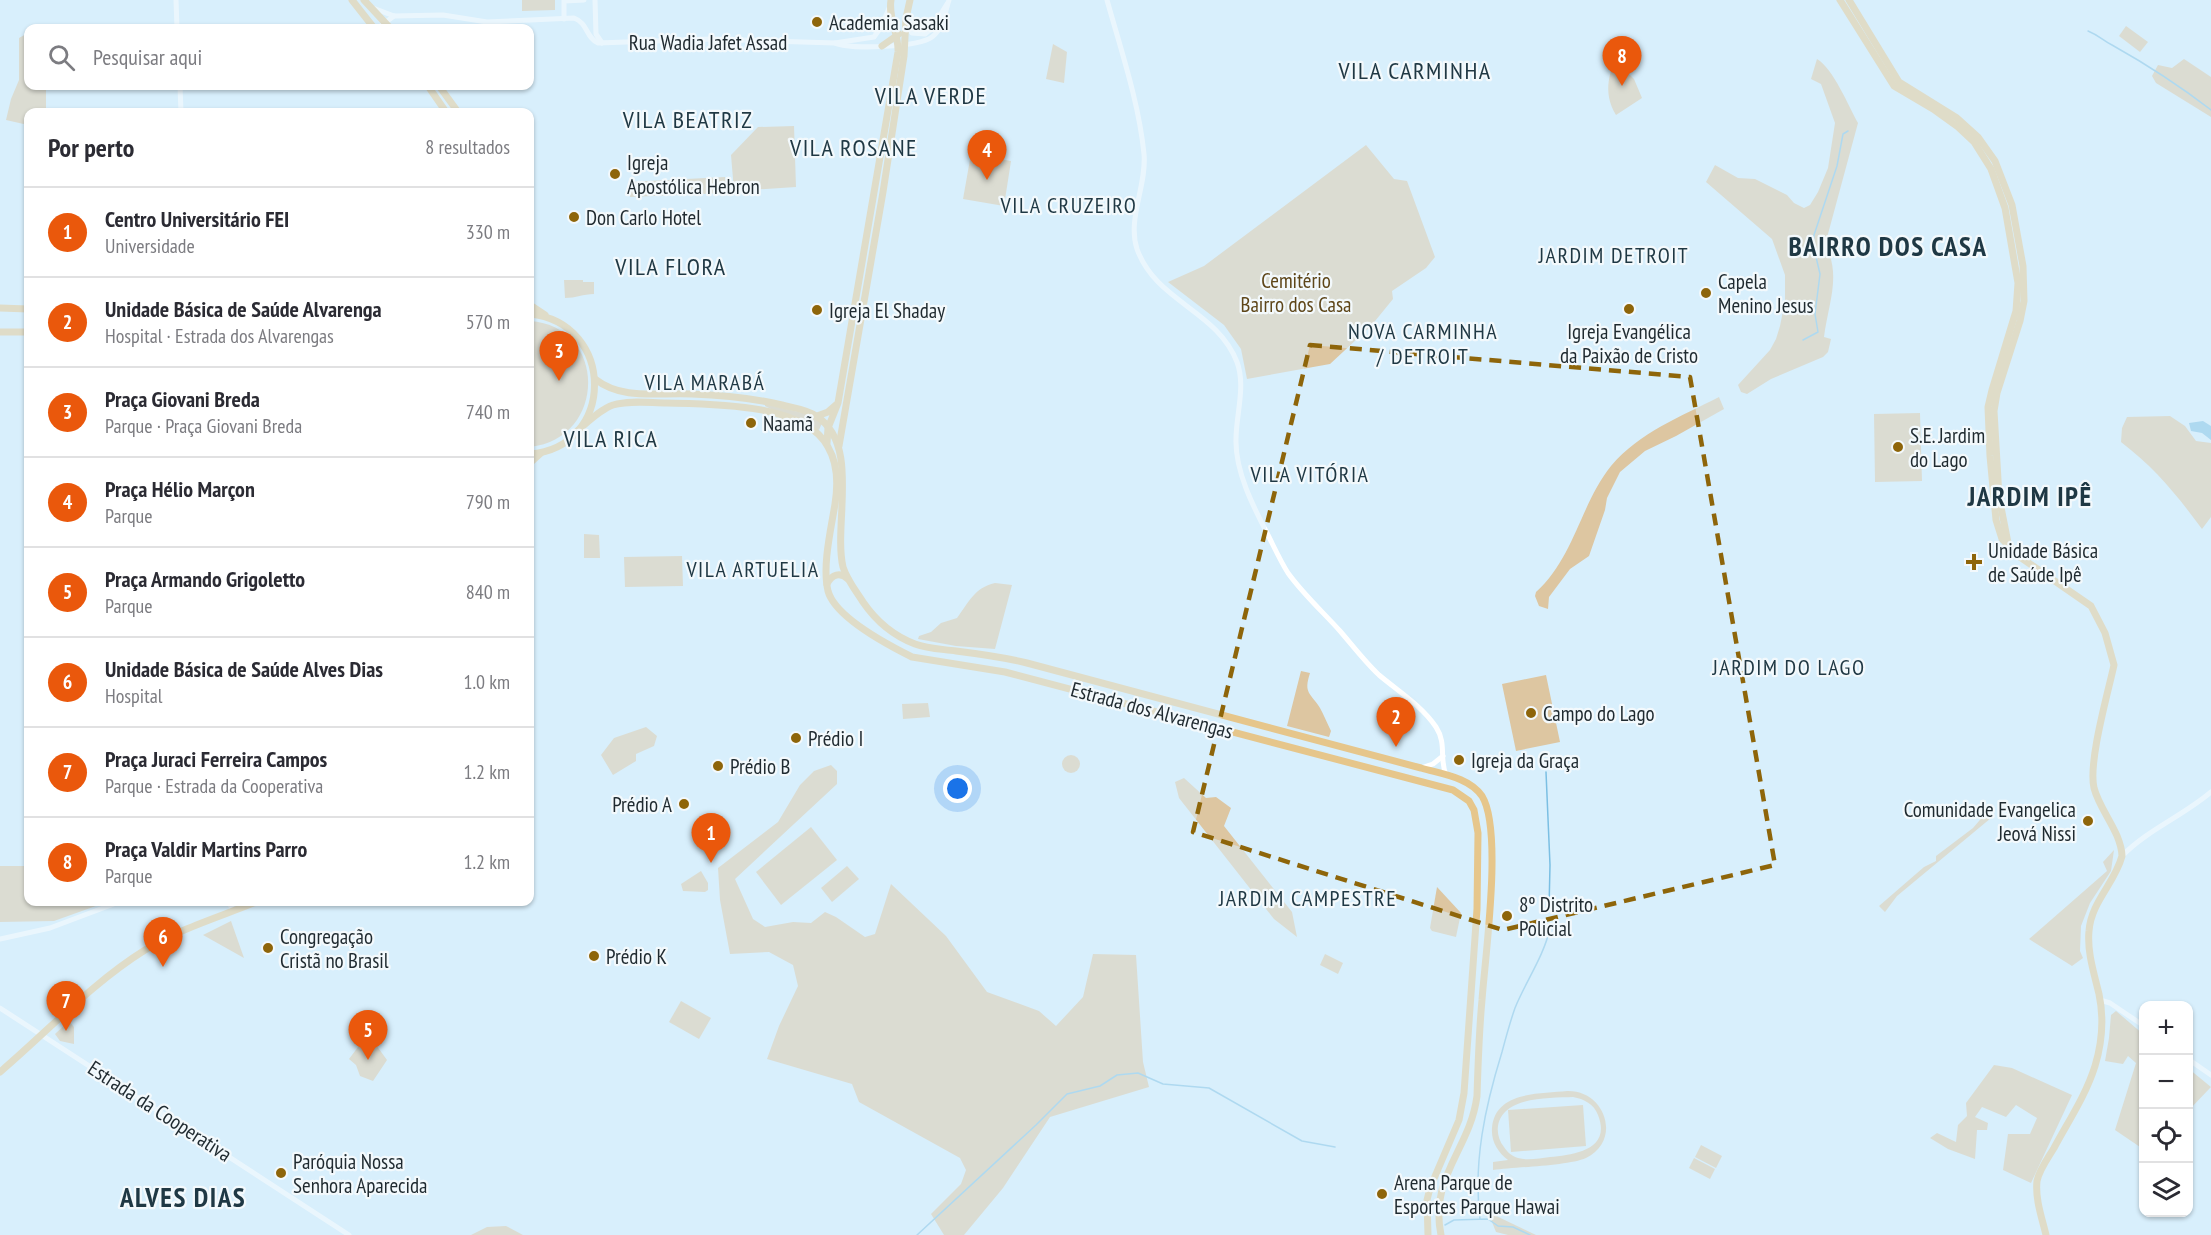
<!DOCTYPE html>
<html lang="pt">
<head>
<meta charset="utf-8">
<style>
  body { margin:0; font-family:"PT Sans Narrow",sans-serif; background:#f7f7f7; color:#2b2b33 }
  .controls { position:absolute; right:18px; bottom:18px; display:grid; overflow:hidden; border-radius:12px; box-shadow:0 2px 4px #0004 }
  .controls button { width:54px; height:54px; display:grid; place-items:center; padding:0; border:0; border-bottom:2px solid #e1e1e2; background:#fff; color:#2b2b33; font:30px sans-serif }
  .you { position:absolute; left:958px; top:789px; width:21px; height:21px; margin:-15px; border:4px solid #fff; border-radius:50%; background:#1a73e8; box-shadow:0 0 0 9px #1a73e833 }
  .badge { display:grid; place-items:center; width:39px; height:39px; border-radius:50%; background:#ea580c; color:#fff; font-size:20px; font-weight:700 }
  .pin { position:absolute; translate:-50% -50px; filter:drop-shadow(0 2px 3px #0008) }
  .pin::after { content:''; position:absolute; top:32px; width:21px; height:18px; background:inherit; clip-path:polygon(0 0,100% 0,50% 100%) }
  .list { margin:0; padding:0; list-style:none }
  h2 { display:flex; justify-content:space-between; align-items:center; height:78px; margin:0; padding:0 24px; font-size:26px }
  h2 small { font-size:20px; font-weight:400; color:#7c7c81 }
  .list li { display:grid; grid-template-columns:39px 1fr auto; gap:18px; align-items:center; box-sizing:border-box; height:90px; padding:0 24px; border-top:2px solid #e1e1e2 }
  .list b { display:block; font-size:22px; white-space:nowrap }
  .list p { margin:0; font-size:20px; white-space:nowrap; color:#7c7c81 }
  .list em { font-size:20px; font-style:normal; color:#7c7c81 }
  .icon { flex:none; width:33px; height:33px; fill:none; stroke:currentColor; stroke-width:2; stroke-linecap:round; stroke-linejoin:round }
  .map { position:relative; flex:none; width:2211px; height:1235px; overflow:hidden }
  .search { position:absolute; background:#fff; box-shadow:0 2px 4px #0004; left:24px; top:24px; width:510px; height:66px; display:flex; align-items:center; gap:15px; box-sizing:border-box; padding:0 21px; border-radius:12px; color:#7c7c81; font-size:22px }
  .panel { position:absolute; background:#fff; box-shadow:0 2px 4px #0004; left:24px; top:108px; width:510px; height:798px; border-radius:12px }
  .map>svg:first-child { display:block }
</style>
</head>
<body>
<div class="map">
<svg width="2211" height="1235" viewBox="0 0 2211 1235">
  <rect width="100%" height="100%" fill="#d8effc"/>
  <g fill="#ddc6a1" fill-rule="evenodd">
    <path d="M 522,0 L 555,0 L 555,10 L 522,11 Z"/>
    <path d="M 2126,26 L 2148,42 L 2140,52 L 2119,36 Z"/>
    <path d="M 28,33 L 28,86 L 46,86 L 46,112 L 28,112 L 28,125 L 6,120 L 11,99 L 19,80 L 19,38 Z"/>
    <path d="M 1053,44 L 1067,52 L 1064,83 L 1046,79 Z"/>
    <path d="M 1621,48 L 1628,73 L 1634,79 L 1642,98 L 1616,115 C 1602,92 1609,70 1621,48 Z"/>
    <path d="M 1817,59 C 1833,68 1849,107 1858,123 L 1825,245 C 1842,274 1828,305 1824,337 L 1831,339 L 1828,352 L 1823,357 L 1771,379 L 1747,394 L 1741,392 L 1738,385 L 1770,350 L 1776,339 L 1780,326 L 1785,301 L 1785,275 L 1772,239 L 1706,182 L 1715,165 L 1738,178 L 1755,179 L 1787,195 L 1794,203 L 1804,208 L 1810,205 L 1818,192 L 1828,168 L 1835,123 L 1821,84 L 1811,79 Z"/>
    <path d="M 2184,59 L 2211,77 L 2211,117 L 2156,83 L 2152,76 L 2158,65 L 2172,68 Z"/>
    <path d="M 794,126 L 796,187 L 734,191 L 731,155 L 758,127 Z"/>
    <path d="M 1366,145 L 1394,179 L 1407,181 L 1435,257 L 1426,268 L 1392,291 L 1393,299 L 1371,326 L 1330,364 L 1247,379 L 1241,349 L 1224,325 L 1168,282 L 1204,266 Z"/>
    <path d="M 971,154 L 1011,161 L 1004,206 L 963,199 Z"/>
    <path d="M 725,177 L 727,193 L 630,197 L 629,182 Z"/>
    <path d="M 564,280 L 583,280 L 583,282 L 594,282 L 594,294 C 583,294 576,298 565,298 Z"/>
    <path d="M 530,321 C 607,326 608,438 530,447 Z"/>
    <path d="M 1719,397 L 1724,409 L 1676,436 L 1645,451 L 1620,472 L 1607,498 L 1605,510 L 1589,556 L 1570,569 L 1549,597 L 1548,609 L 1539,606 L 1535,596 L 1536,592 C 1574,558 1581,503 1611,466 C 1640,432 1680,417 1719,397 Z"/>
    <path d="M 765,404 L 811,415 L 822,423 L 819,430 C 802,417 782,416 765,406 Z"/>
    <path d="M 1920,413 L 1922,481 L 1875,482 L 1874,414 Z"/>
    <path d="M 2170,416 L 2185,426 L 2196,441 L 2211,443 L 2211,517 L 2202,529 C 2176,494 2156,469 2121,442 L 2122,428 L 2127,417 Z"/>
    <path d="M 584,534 L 599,535 L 600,558 L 584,558 Z"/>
    <path d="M 682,556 L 683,586 L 625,587 L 624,557 Z"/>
    <path d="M 995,583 L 1012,585 L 995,649 L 956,646 L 918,639 L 919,636 L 931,632 L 941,623 L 957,618 C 969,602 974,588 995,583 Z"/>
    <path d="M 1301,671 L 1310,673 C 1303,694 1311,693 1320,708 C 1324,715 1327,723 1331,731 L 1329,737 L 1287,726 Z"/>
    <path d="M 1546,675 L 1560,742 L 1516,751 L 1502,684 Z"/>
    <path d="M 928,703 L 930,717 L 903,719 L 902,704 Z"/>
    <path d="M 646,727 L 657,736 L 654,746 L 636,754 L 636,761 L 613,775 L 601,755 L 614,738 Z"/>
    <circle cx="1071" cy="764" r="9"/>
    <path d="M 831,765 L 837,771 L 837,784 L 735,879 L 753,919 L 765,927 L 793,922 L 811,923 L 825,912 L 836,917 L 865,937 L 875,934 L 891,884 L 946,936 L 987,992 L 1039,1011 L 1056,1026 L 1083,997 L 1093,954 L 1136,955 L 1143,1062 L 1149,1087 L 1050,1117 L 1003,1188 L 964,1235 L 944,1235 L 931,1214 L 961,1184 L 966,1170 L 960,1158 L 859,1102 L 852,1084 L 767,1059 L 779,1026 L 798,986 L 793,965 L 769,952 L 730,954 L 720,900 L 718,868 L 778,822 L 800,785 L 814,771 Z"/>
    <path d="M 1184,778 L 1206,798 L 1216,797 L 1231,808 L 1224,826 L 1292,912 L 1297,937 L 1274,919 L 1179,798 L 1175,782 Z"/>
    <path d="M 1985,814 L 1991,818 L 1897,896 L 1885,912 L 1879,906 L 1924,867 L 1936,861 L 1936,856 L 1973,828 Z"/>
    <path d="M 811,827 L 837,860 L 781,905 L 756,872 Z"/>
    <path d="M 2114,850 L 2111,871 L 2090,903 L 2081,926 L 2080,951 L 2083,958 L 2072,966 L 2029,939 L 2107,871 L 2103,862 Z"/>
    <path d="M 0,866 L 28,866 L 28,902 L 107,902 L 54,921 L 0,922 Z"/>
    <path d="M 847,866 L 859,879 L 832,902 L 821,888 Z"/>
    <path d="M 701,871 L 708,883 L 708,890 L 705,892 L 683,891 L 681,884 Z"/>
    <path d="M 1437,887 L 1461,913 L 1456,937 L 1432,931 L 1430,928 Z"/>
    <path d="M 231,921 L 244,958 L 203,935 Z"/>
    <path d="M 1325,954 L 1343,963 L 1338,974 L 1320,965 Z"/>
    <path d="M 681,1001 L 711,1018 L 699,1039 L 669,1022 Z"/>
    <path d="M 2116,1011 L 2143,1034 L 2143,1149 L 2115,1130 L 2136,1063 L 2128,1056 L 2123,1064 L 2105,1061 L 2109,1038 L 2111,1015 Z"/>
    <path d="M 69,1021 L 74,1027 L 74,1044 L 60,1041 L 55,1034 Z"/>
    <path d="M 371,1038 L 387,1060 L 373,1081 L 360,1076 L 356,1065 L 349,1059 L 358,1047 Z"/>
    <path d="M 1994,1065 L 2012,1068 L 2072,1095 L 2031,1183 L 2003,1170 L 2008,1134 L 2030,1134 L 2037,1118 L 2016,1105 L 2006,1117 L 1982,1107 L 1975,1117 L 1988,1123 L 1987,1130 L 1977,1130 L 1975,1159 L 1948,1149 L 1930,1138 L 1937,1133 L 1956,1142 L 1958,1125 L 1967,1116 L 1966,1103 Z"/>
    <path d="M 2189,1069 L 2211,1087 L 2189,1110 Z"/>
    <path d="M 1567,1091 C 1606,1090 1622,1141 1586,1158 C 1568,1166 1515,1167 1493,1170 L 1493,1162 L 1508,1160 C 1498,1152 1491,1142 1492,1128 C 1495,1091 1540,1094 1567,1091 ZM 1573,1097 C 1584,1099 1594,1104 1598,1115 C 1612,1150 1573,1155 1550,1157 C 1540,1158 1528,1161 1518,1158 C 1512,1156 1507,1152 1504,1147 C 1499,1141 1497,1133 1498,1126 C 1503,1096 1550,1098 1573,1097 Z"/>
    <path d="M 1583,1105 L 1586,1146 L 1511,1152 L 1508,1110 Z"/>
    <path d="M 1701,1145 L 1722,1156 L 1716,1168 L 1695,1157 Z"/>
    <path d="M 1694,1158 L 1715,1169 L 1710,1179 L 1689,1168 Z"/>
    <path d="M 1488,1212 L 1536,1235 L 1508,1235 L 1496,1232 Z"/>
    <path d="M 506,1226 L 523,1235 L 471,1235 L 487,1227 Z"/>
  </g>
  <path fill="#7bbfe3" d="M 2203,421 L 2211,426 L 2211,440 L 2202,433 L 2191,431 L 2189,423 Z"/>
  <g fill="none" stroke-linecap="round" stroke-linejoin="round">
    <g stroke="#7bbfe3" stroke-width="1.5">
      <path d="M 2088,31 C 2100,36 2102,40 2112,45 C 2146,64 2180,86 2211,110"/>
      <path d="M 1803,340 L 1818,332 L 1815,314 L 1820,274 L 1813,244 L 1814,235 L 1837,166 L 1843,134 L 1848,131"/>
      <path d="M 1546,772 L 1550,865 L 1549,909"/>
      <path d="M 1480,1219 C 1473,1162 1485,1107 1502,1052 C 1506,1037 1510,1022 1515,1008 C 1526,981 1544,956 1550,928"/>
      <path d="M 1445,1225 L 1454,1220 L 1488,1219 L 1498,1226 L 1513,1227 L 1530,1235"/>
      <path d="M 917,1235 L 1036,1125 L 1067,1094 L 1100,1086 L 1117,1075 L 1138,1073 L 1163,1084 L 1209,1088 L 1302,1141 L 1335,1147"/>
    </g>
    <g stroke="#fff" stroke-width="5">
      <path d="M 176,0 L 177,28"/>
      <path d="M 595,0 L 596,34 L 602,43"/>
      <path d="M 1107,0 C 1121,50 1139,103 1144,154 C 1147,185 1127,219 1137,249 C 1156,302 1217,310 1237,362 C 1246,386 1236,415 1236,439 C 1235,472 1254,508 1269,537 C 1275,549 1281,562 1288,573 C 1303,594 1323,612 1340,631 C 1353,646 1365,662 1379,675 C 1398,691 1422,706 1436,727 C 1447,744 1439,758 1446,775"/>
      <path d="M 373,8 L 394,16 L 443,15 L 487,22 L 574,18 C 588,23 586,38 598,43 L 711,39 L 835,43 C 850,50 919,47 932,37 C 943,29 945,12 949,0"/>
      <path d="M 564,19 L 564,1 L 584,0"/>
      <path d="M 906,24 L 912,33 L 925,34 L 932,28 L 947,4"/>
      <path d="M 378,28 L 394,16"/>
      <path d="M 835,43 L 874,37 L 881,27 L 890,6"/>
      <path d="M 180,86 L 181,112"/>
      <path d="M 1421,768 L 1433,764 L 1443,756"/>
      <path d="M 2122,856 C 2147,830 2183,816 2211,792"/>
      <path d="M 229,902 L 233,911"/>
      <path d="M 0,939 L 50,928 L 119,902"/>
      <path d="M 2100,1000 L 2110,1003 L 2144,1026"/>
      <path d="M 0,1008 L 349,1235"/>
      <path d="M 2188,1059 L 2211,1075"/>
    </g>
    <g stroke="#e6c68b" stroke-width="7">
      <path d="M 352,0 L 374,28"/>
      <path d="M 364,0 L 390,28"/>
      <path d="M 1840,0 L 1894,86 L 1933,109 L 1958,127 L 1974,142 L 1991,169 L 2005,208 L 2018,283 L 2016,311 L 1992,390 L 1988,407 L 1990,456 L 1996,520 L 2002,539 L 2020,557 L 2091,606 L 2105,633 L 2114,665 C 2108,693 2088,762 2094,788 C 2100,811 2121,832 2122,856 C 2115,883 2091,902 2089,931 C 2087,952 2094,973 2099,994 C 2104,1018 2102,1043 2095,1066 C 2086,1095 2068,1122 2054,1148 C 2048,1158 2039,1170 2037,1181 C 2035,1199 2042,1218 2046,1235"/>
      <path d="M 1849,0 L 1899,82 L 1957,118 L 1978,137 L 1995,161 L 2012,205 L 2023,266 L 2024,301 L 2020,321 L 1997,393 L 1994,411 L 1999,497 L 2008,543"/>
      <path d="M 882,46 L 899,34"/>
      <path d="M 428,86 L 446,112"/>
      <path d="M 439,86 L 458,112"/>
      <path d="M 530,305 L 545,315"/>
      <path d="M 0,308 L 28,309"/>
      <path d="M 530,314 C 616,323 616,447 530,454"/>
      <path d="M 0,332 L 28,332"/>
      <path d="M 595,379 C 623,401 659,392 692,394 C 722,395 752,398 782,405 C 793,408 806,409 816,416 C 861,444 833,524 843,567 C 847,580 856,591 863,602 C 876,621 894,636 915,644 C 928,649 942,649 956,651 C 980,654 1003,657 1027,663 L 1421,768 C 1441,774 1469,777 1482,796 C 1503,830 1485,957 1482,1000 C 1479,1032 1478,1064 1477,1096 C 1470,1150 1429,1176 1441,1235"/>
      <path d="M 817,416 L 828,412 L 836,405"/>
      <path d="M 576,432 C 587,423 599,410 613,405 C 630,400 650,403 667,403 C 710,404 806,403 828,447 C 838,464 838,485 835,504 C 831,529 822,566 828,591 C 835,617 888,645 912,657 L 1005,672 L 1453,790 L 1469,801 L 1474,810 L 1478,833 L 1477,909 L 1464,1093 L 1459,1120 L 1430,1188 L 1427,1200 L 1428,1235"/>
      <path d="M 827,443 L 828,428 L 838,403 L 898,52 C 899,34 888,18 891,0"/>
      <path d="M 839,446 L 883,192 L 904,56 L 906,18 L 910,0"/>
      <path d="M 530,463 L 541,453"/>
      <path d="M 827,584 C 832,574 840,572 848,579"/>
      <path d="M 0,1072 C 48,1031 92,983 145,950 C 179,929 219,917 256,902"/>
    </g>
  </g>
  <path d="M0 0H2211V1235H0ZM 1310,345 L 1690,377 L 1775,865 L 1503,930 L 1193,832 Z" fill="#d8effc" fill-opacity=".55" fill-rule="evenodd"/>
  <path fill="none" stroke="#8e650a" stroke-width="4.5" stroke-dasharray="12 8" stroke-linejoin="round" d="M 1310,345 L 1690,377 L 1775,865 L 1503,930 L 1193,832 Z"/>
  <g fill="#8e650a" stroke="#f3f9fc" stroke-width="2">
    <circle cx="817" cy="22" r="6"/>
    <circle cx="615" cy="174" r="6"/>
    <circle cx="574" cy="217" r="6"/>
    <circle cx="1706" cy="293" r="6"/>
    <circle cx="1629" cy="309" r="6"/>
    <circle cx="817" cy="310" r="6"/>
    <circle cx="751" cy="423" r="6"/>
    <circle cx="1898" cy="447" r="6"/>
    <path d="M1971 553h6v6h6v6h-6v6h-6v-6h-6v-6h6z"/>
    <circle cx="1531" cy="713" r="6"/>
    <circle cx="796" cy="738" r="6"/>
    <circle cx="1459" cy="760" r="6"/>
    <circle cx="718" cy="766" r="6"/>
    <circle cx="684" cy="804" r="6"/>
    <circle cx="2088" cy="821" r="6"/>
    <circle cx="1507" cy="916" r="6"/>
    <circle cx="268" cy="948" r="6"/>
    <circle cx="594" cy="956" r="6"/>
    <circle cx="281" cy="1173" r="6"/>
    <circle cx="1382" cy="1194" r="6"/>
  </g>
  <g text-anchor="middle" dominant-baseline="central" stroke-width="4.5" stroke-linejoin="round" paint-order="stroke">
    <g font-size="21" fill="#1f2a30" stroke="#f3f9fc" text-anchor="start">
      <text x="829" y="22">Academia Sasaki</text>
      <text x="627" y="162">Igreja<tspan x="627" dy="24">Apostólica Hebron</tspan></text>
      <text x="586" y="217">Don Carlo Hotel</text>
      <text x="1718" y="281">Capela<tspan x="1718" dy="24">Menino Jesus</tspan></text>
      <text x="829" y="310">Igreja El Shaday</text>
      <text x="1629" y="331" text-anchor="middle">Igreja Evangélica<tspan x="1629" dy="24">da Paixão de Cristo</tspan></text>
      <text x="763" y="423">Naamã</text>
      <text x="1910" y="435">S.E. Jardim<tspan x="1910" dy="24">do Lago</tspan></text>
      <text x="1988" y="550">Unidade Básica<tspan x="1988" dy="24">de Saúde Ipê</tspan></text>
      <text x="1543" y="713">Campo do Lago</text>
      <text x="808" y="738">Prédio I</text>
      <text x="1471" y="760">Igreja da Graça</text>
      <text x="730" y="766">Prédio B</text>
      <text x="672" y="804" text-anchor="end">Prédio A</text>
      <text x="2076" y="809" text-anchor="end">Comunidade Evangelica<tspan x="2076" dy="24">Jeová Nissi</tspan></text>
      <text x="1519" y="904">8º Distrito<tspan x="1519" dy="24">Policial</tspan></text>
      <text x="280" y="936">Congregação<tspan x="280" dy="24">Cristã no Brasil</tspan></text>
      <text x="606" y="956">Prédio K</text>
      <text x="293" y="1161">Paróquia Nossa<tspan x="293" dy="24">Senhora Aparecida</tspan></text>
      <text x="1394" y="1182">Arena Parque de<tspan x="1394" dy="24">Esportes Parque Hawai</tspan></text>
    </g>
    <g font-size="21" fill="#1f2a30" stroke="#f3f9fc">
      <text x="708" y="42">Rua Wadia Jafet Assad</text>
      <text transform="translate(1152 710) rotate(15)">Estrada dos Alvarengas</text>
      <text transform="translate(160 1111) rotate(33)">Estrada da Cooperativa</text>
    </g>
    <g font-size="21" fill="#5e4619" stroke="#f3f9fc">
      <text x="1296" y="280">Cemitério<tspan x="1296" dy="24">Bairro dos Casa</tspan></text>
    </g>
    <g font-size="22" letter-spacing="1.5" fill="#1f3844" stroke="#f3f9fc">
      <text x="1069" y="205">VILA CRUZEIRO</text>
      <text x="1614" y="255">JARDIM DETROIT</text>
      <text x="1423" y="331">NOVA CARMINHA<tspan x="1423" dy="25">/ DETROIT</tspan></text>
      <text x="705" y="382">VILA MARABÁ</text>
      <text x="1310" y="474">VILA VITÓRIA</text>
      <text x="753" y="569">VILA ARTUELIA</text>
      <text x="1789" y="667">JARDIM DO LAGO</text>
      <text x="1308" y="898">JARDIM CAMPESTRE</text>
    </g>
    <g font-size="24" letter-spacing="1.5" fill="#1f3844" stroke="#f3f9fc">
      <text x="1415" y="70">VILA CARMINHA</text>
      <text x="931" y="95">VILA VERDE</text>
      <text x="688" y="119">VILA BEATRIZ</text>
      <text x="854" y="147">VILA ROSANE</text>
      <text x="671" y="266">VILA FLORA</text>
      <text x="611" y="438">VILA RICA</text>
    </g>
    <g font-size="27" font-weight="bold" letter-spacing="1.5" fill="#1f3844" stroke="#f3f9fc">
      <text x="1888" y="246">BAIRRO DOS CASA</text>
      <text x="2030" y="496">JARDIM IPÊ</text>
      <text x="183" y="1197">ALVES DIAS</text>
    </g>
  </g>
</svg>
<div class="controls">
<button>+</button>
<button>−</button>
<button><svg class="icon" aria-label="locate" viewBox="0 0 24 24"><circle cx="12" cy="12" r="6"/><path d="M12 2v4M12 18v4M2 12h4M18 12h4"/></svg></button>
<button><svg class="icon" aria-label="layers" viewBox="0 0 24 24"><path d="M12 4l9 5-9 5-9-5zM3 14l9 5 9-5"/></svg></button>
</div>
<div class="you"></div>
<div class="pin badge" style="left:711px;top:863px">1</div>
<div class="pin badge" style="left:1396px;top:747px">2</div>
<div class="pin badge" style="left:559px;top:381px">3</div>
<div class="pin badge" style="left:987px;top:180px">4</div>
<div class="pin badge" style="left:368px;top:1060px">5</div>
<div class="pin badge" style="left:163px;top:967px">6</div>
<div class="pin badge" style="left:66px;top:1031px">7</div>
<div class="pin badge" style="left:1622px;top:86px">8</div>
<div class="search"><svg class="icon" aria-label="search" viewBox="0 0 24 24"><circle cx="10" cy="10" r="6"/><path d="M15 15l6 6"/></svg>Pesquisar aqui</div>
<section class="panel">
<h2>Por perto<small>8 resultados</small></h2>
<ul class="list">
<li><span class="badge">1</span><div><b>Centro Universitário FEI</b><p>Universidade</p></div><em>330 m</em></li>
<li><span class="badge">2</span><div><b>Unidade Básica de Saúde Alvarenga</b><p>Hospital · Estrada dos Alvarengas</p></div><em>570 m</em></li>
<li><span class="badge">3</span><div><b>Praça Giovani Breda</b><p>Parque · Praça Giovani Breda</p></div><em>740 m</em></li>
<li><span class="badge">4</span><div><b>Praça Hélio Marçon</b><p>Parque</p></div><em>790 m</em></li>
<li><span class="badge">5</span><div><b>Praça Armando Grigoletto</b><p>Parque</p></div><em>840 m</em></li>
<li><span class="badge">6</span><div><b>Unidade Básica de Saúde Alves Dias</b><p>Hospital</p></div><em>1.0 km</em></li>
<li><span class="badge">7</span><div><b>Praça Juraci Ferreira Campos</b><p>Parque · Estrada da Cooperativa</p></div><em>1.2 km</em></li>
<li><span class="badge">8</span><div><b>Praça Valdir Martins Parro</b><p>Parque</p></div><em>1.2 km</em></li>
</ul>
</section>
</div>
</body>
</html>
